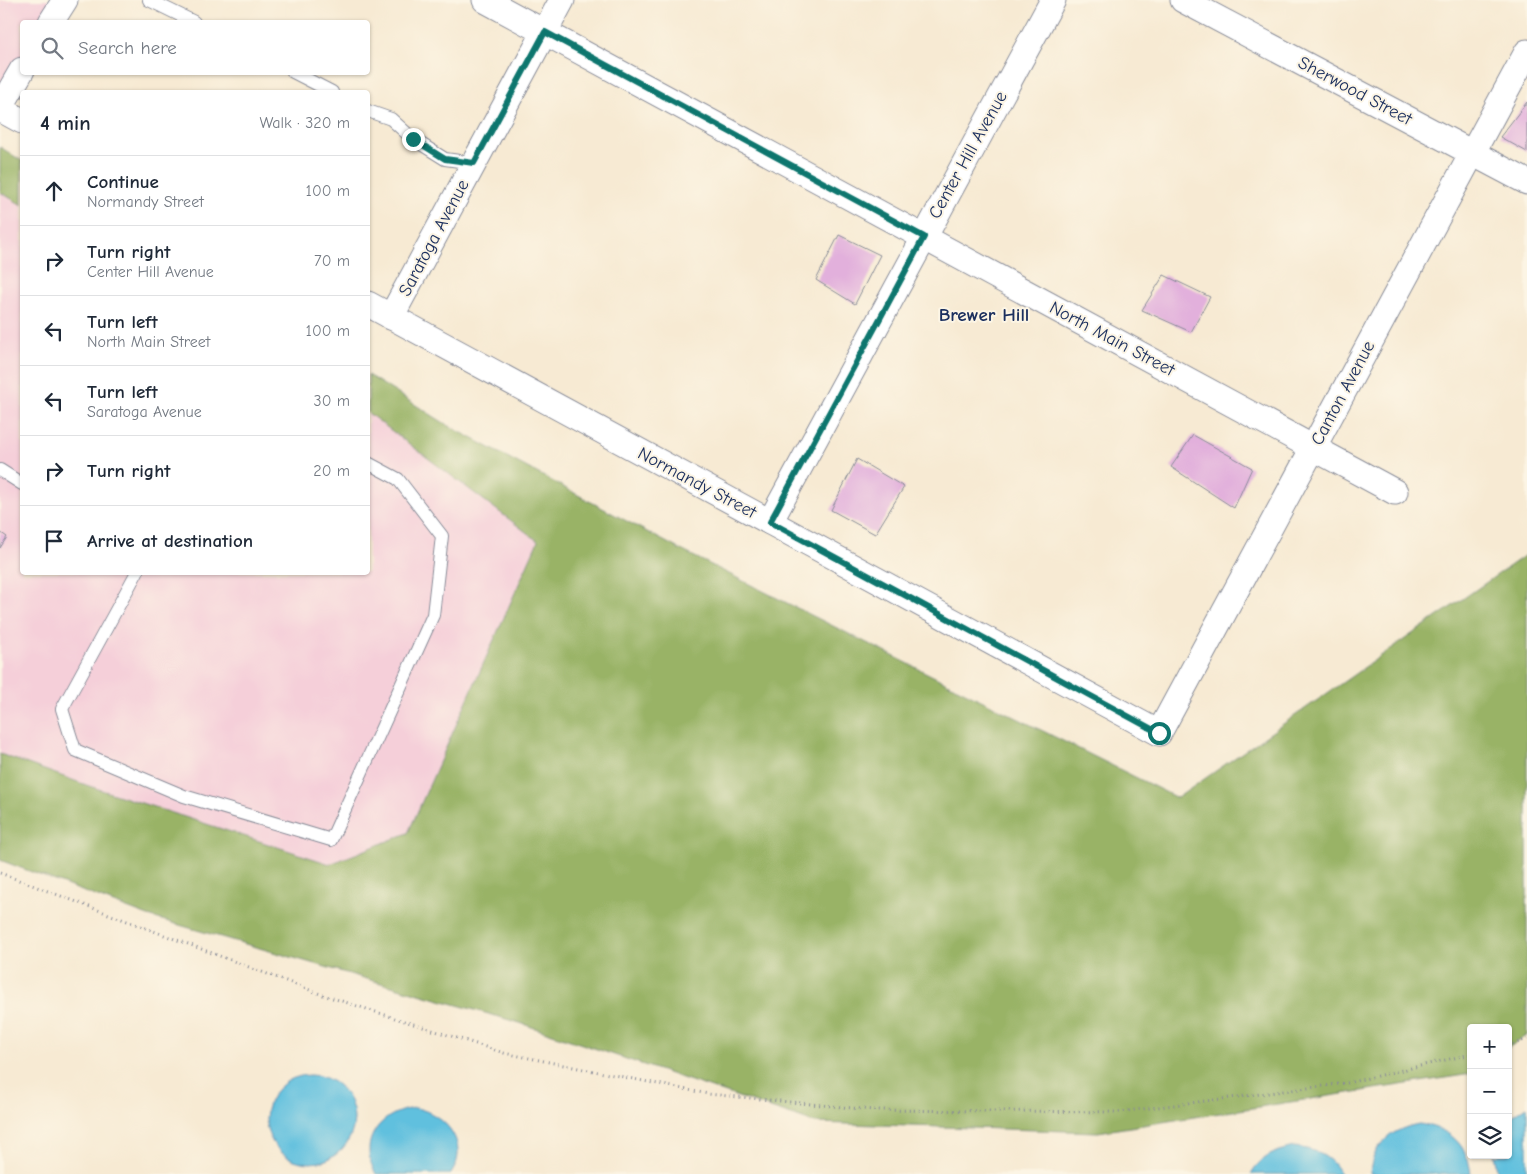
<!DOCTYPE html>
<html lang="en">
<head>
<meta charset="utf-8">
<style>
  body { margin:0; font-family:"Comic Neue",sans-serif; background:#f6f6f7; color:#1f2937 }
  .controls { position:absolute; right:15px; bottom:15px; display:grid; overflow:hidden; border-radius:5px; box-shadow:0 1px 4px #0004 }
  .controls button { width:45px; height:45px; display:grid; place-items:center; padding:0; border:0; border-bottom:1px solid #e0e1e3; background:#fff; color:#1f2937; font:25px sans-serif }
  .stop { position:absolute; width:15px; height:15px; margin:-11px; border:4px solid #0f766e; border-radius:50%; background:#fff }
  .stop.end { background:#0f766e; border-color:#fff; box-shadow:0 1px 5px #0008 }
  .list { margin:0; padding:0; list-style:none }
  h2 { display:flex; justify-content:space-between; align-items:center; height:65px; margin:0; padding:0 20px; font-size:21px }
  h2 small { font-size:16px; font-weight:400; color:#747a83 }
  .list li { display:grid; grid-template-columns:32px 1fr auto; gap:15px; align-items:center; box-sizing:border-box; height:70px; padding:0 20px; border-top:1px solid #e0e1e3 }
  .list b { display:block; font-size:19px; white-space:nowrap }
  .list p { margin:0; font-size:16px; white-space:nowrap; color:#747a83 }
  .list em { font-size:16px; font-style:normal; color:#747a83 }
  .icon { flex:none; width:28px; height:28px; fill:none; stroke:currentColor; stroke-width:2; stroke-linecap:round; stroke-linejoin:round }
  .map { position:relative; flex:none; width:1527px; height:1174px; overflow:hidden }
  .search { position:absolute; background:#fff; box-shadow:0 1px 4px #0004; left:20px; top:20px; width:350px; height:55px; display:flex; align-items:center; gap:12px; box-sizing:border-box; padding:0 18px; border-radius:5px; color:#747a83; font-size:19px }
  .panel { position:absolute; background:#fff; box-shadow:0 1px 4px #0004; left:20px; top:90px; width:350px; height:485px; border-radius:5px }
  .map>svg:first-child { display:block }
</style>
</head>
<body>
<div class="map">
<svg width="1527" height="1174" viewBox="0 0 1527 1174">
  <rect width="100%" height="100%" fill="#fcf5e5"/>
  <filter id="ink" filterUnits="userSpaceOnUse"><feTurbulence type="fractalNoise" baseFrequency=".02" numOctaves="2"/><feDisplacementMap in="SourceGraphic" scale="10" xChannelSelector="R" yChannelSelector="G"/><feConvolveMatrix kernelMatrix="1 2 1 2 8 2 1 2 1" color-interpolation-filters="sRGB"/></filter>
  <filter id="wash" filterUnits="userSpaceOnUse"><feTurbulence type="fractalNoise" baseFrequency=".0096" numOctaves="4" result="noise"/><feDisplacementMap in="SourceGraphic" scale="20" xChannelSelector="R" yChannelSelector="G"/><feGaussianBlur stdDeviation="1.12" result="paint"/><feColorMatrix in="noise" values="0 0 0 0 0 0 0 0 0 0 0 0 0 0 0 0 0 1.4 0 .05"/><feComposite in="paint" operator="in"/></filter>
  <g filter="url(#wash)">
    <rect width="100%" height="100%" fill="#f7ead3"/>
    <g fill="#f5cfd9">
      <path d="M 0,0 L 62,0 L 51,22 L 22,22 L 22,72 L 0,116 Z"/>
      <path d="M 0,192 L 22,205 L 22,572 L 368,572 L 368,413 L 538,541 L 408,833 L 330,864 L 89,786 L 0,754 Z"/>
    </g>
    <g fill="#99b366" stroke="#5a7162">
      <path d="M 0,147 L 22,161 L 22,205 L 0,192 Z"/>
      <path d="M 368,375 L 449,426 L 679,549 L 1177,798 L 1527,554 L 1527,1035 L 1508,1048 L 1508,1028 L 1471,1028 L 1471,1074 L 1098,1132 L 815,1123 L 520,1023 L 148,916 L 0,860 L 0,754 L 89,786 L 330,864 L 408,833 L 538,541 L 368,413 Z"/>
    </g>
    <g fill="#60c0de" stroke="#3e789e">
      <circle cx="310" cy="1119" r="44"/>
      <path d="M 1527,1106 L 1527,1174 L 1498,1174 L 1494,1155 L 1508,1155 L 1508,1119 Z"/>
      <path d="M 416,1108 C 445,1114 471,1144 451,1174 L 376,1174 C 356,1140 382,1111 416,1108 Z"/>
      <path d="M 1419,1124 C 1449,1128 1467,1143 1471,1174 L 1370,1174 C 1372,1144 1392,1129 1419,1124 Z"/>
      <path d="M 1294,1147 C 1313,1149 1331,1155 1340,1174 L 1251,1174 C 1260,1157 1276,1151 1294,1147 Z"/>
    </g>
    <g id="blocks">
      <g fill="#e2b0dc">
        <path d="M 1527,102 L 1527,152 L 1500,137 Z"/>
        <path d="M 839,235 L 880,255 L 855,304 L 816,280 Z"/>
        <path d="M 1164,275 L 1210,297 L 1191,332 L 1142,310 Z"/>
        <path d="M 1193,435 L 1252,468 L 1234,508 L 1171,467 Z"/>
        <path d="M 857,459 L 904,487 L 875,534 L 831,510 Z"/>
        <path d="M 0,532 L 7,537 L 0,548 Z"/>
      </g>
    </g>
  </g>
  <g filter="url(#ink)">
    <use href="#blocks" fill-opacity="0" stroke="#898c98" stroke-width="1"/>
    <g fill="none" stroke-linecap="round" stroke-linejoin="round">
      <g stroke="#898c98" stroke-width="14">
        <g id="lane">
          <path d="M 149,0 L 194,22"/>
          <path d="M 293,72 L 332,92"/>
          <path d="M 368,111 L 391,119 L 413,139 L 445,159 L 474,163"/>
          <path d="M 0,470 L 22,484"/>
          <path d="M 137,572 L 62,709 L 75,750 L 184,796 L 331,840 L 433,615 L 442,536 L 398,479 L 368,463"/>
        </g>
      </g>
      <g stroke="#898c98" stroke-width="27">
        <g id="street">
          <path d="M 485,0 L 1395,492"/>
          <path d="M 1183,0 L 1527,182"/>
          <path d="M 51,22 L 65,0"/>
          <path d="M 0,108 L 22,70"/>
          <path d="M 0,109 L 22,121"/>
          <path d="M 368,304 L 1159,733 L 1527,52"/>
          <path d="M 391,317 L 562,0"/>
          <path d="M 770,522 L 1053,0"/>
        </g>
      </g>
      <g stroke="#898c98" stroke-width="3" stroke-dasharray="1 4" stroke-linecap="butt">
        <path d="M 0,873 L 323,995 L 504,1053 L 708,1094 L 873,1110 L 1119,1112 L 1347,1083 L 1471,1054"/>
        <path d="M 1508,1046 L 1527,1039"/>
      </g>
      <use href="#lane" stroke="#fff" stroke-width="12"/>
      <use href="#street" stroke="#fff" stroke-width="25"/>
    </g>
  </g>
  <g fill="none" stroke-linecap="round" stroke-linejoin="round" filter="url(#ink)">
    <path stroke="#0f766e" stroke-width="6" d="M 413,139 L 445,159 L 474,163 L 545,32 L 924,237 L 770,522 L 1159,733"/>
  </g>
  <g text-anchor="middle" dominant-baseline="central" stroke-width="4" stroke-linejoin="round" paint-order="stroke">
    <g font-size="18" fill="#1b2f5e" stroke="#fcf5e5">
      <text transform="translate(1355 91) rotate(28)">Sherwood Street</text>
      <text transform="translate(968 155) rotate(-61)">Center Hill Avenue</text>
      <text transform="translate(434 238) rotate(-62)">Saratoga Avenue</text>
      <text transform="translate(1112 339) rotate(28)">North Main Street</text>
      <text transform="translate(1343 393) rotate(-62)">Canton Avenue</text>
      <text transform="translate(697 483) rotate(28)">Normandy Street</text>
    </g>
    <g font-size="19" font-weight="bold" fill="#1b2f5e" stroke="#fcf5e5">
      <text x="984" y="315">Brewer Hill</text>
    </g>
  </g>
</svg>
<div class="controls">
<button>+</button>
<button>−</button>
<button><svg class="icon" aria-label="layers" viewBox="0 0 24 24"><path d="M12 4l9 5-9 5-9-5zM3 14l9 5 9-5"/></svg></button>
</div>
<div class="stop" style="left:1159px;top:733px"></div>
<div class="stop end" style="left:413px;top:139px"></div>
<div class="search"><svg class="icon" aria-label="search" viewBox="0 0 24 24"><circle cx="10" cy="10" r="6"/><path d="M15 15l6 6"/></svg>Search here</div>
<section class="panel">
<h2>4 min<small>Walk · 320 m</small></h2>
<ul class="list">
<li><svg class="icon" aria-label="ahead" viewBox="0 0 24 24"><path d="M12 20V5M6 11l6-6 6 6"/></svg><div><b>Continue</b><p>Normandy Street</p></div><em>100 m</em></li>
<li><svg class="icon" aria-label="right" viewBox="0 0 24 24"><path d="M7 20v-9h11M14 6l5 5-5 5"/></svg><div><b>Turn right</b><p>Center Hill Avenue</p></div><em>70 m</em></li>
<li><svg class="icon" aria-label="left" viewBox="0 0 24 24"><path d="M17 20v-9H6M10 6l-5 5 5 5"/></svg><div><b>Turn left</b><p>North Main Street</p></div><em>100 m</em></li>
<li><svg class="icon" aria-label="left" viewBox="0 0 24 24"><path d="M17 20v-9H6M10 6l-5 5 5 5"/></svg><div><b>Turn left</b><p>Saratoga Avenue</p></div><em>30 m</em></li>
<li><svg class="icon" aria-label="right" viewBox="0 0 24 24"><path d="M7 20v-9h11M14 6l5 5-5 5"/></svg><div><b>Turn right</b></div><em>20 m</em></li>
<li><svg class="icon" aria-label="arrive" viewBox="0 0 24 24"><path d="M6 21V4h12l-3 4 3 4H6"/></svg><div><b>Arrive at destination</b></div></li>
</ul>
</section>
</div>
</body>
</html>
